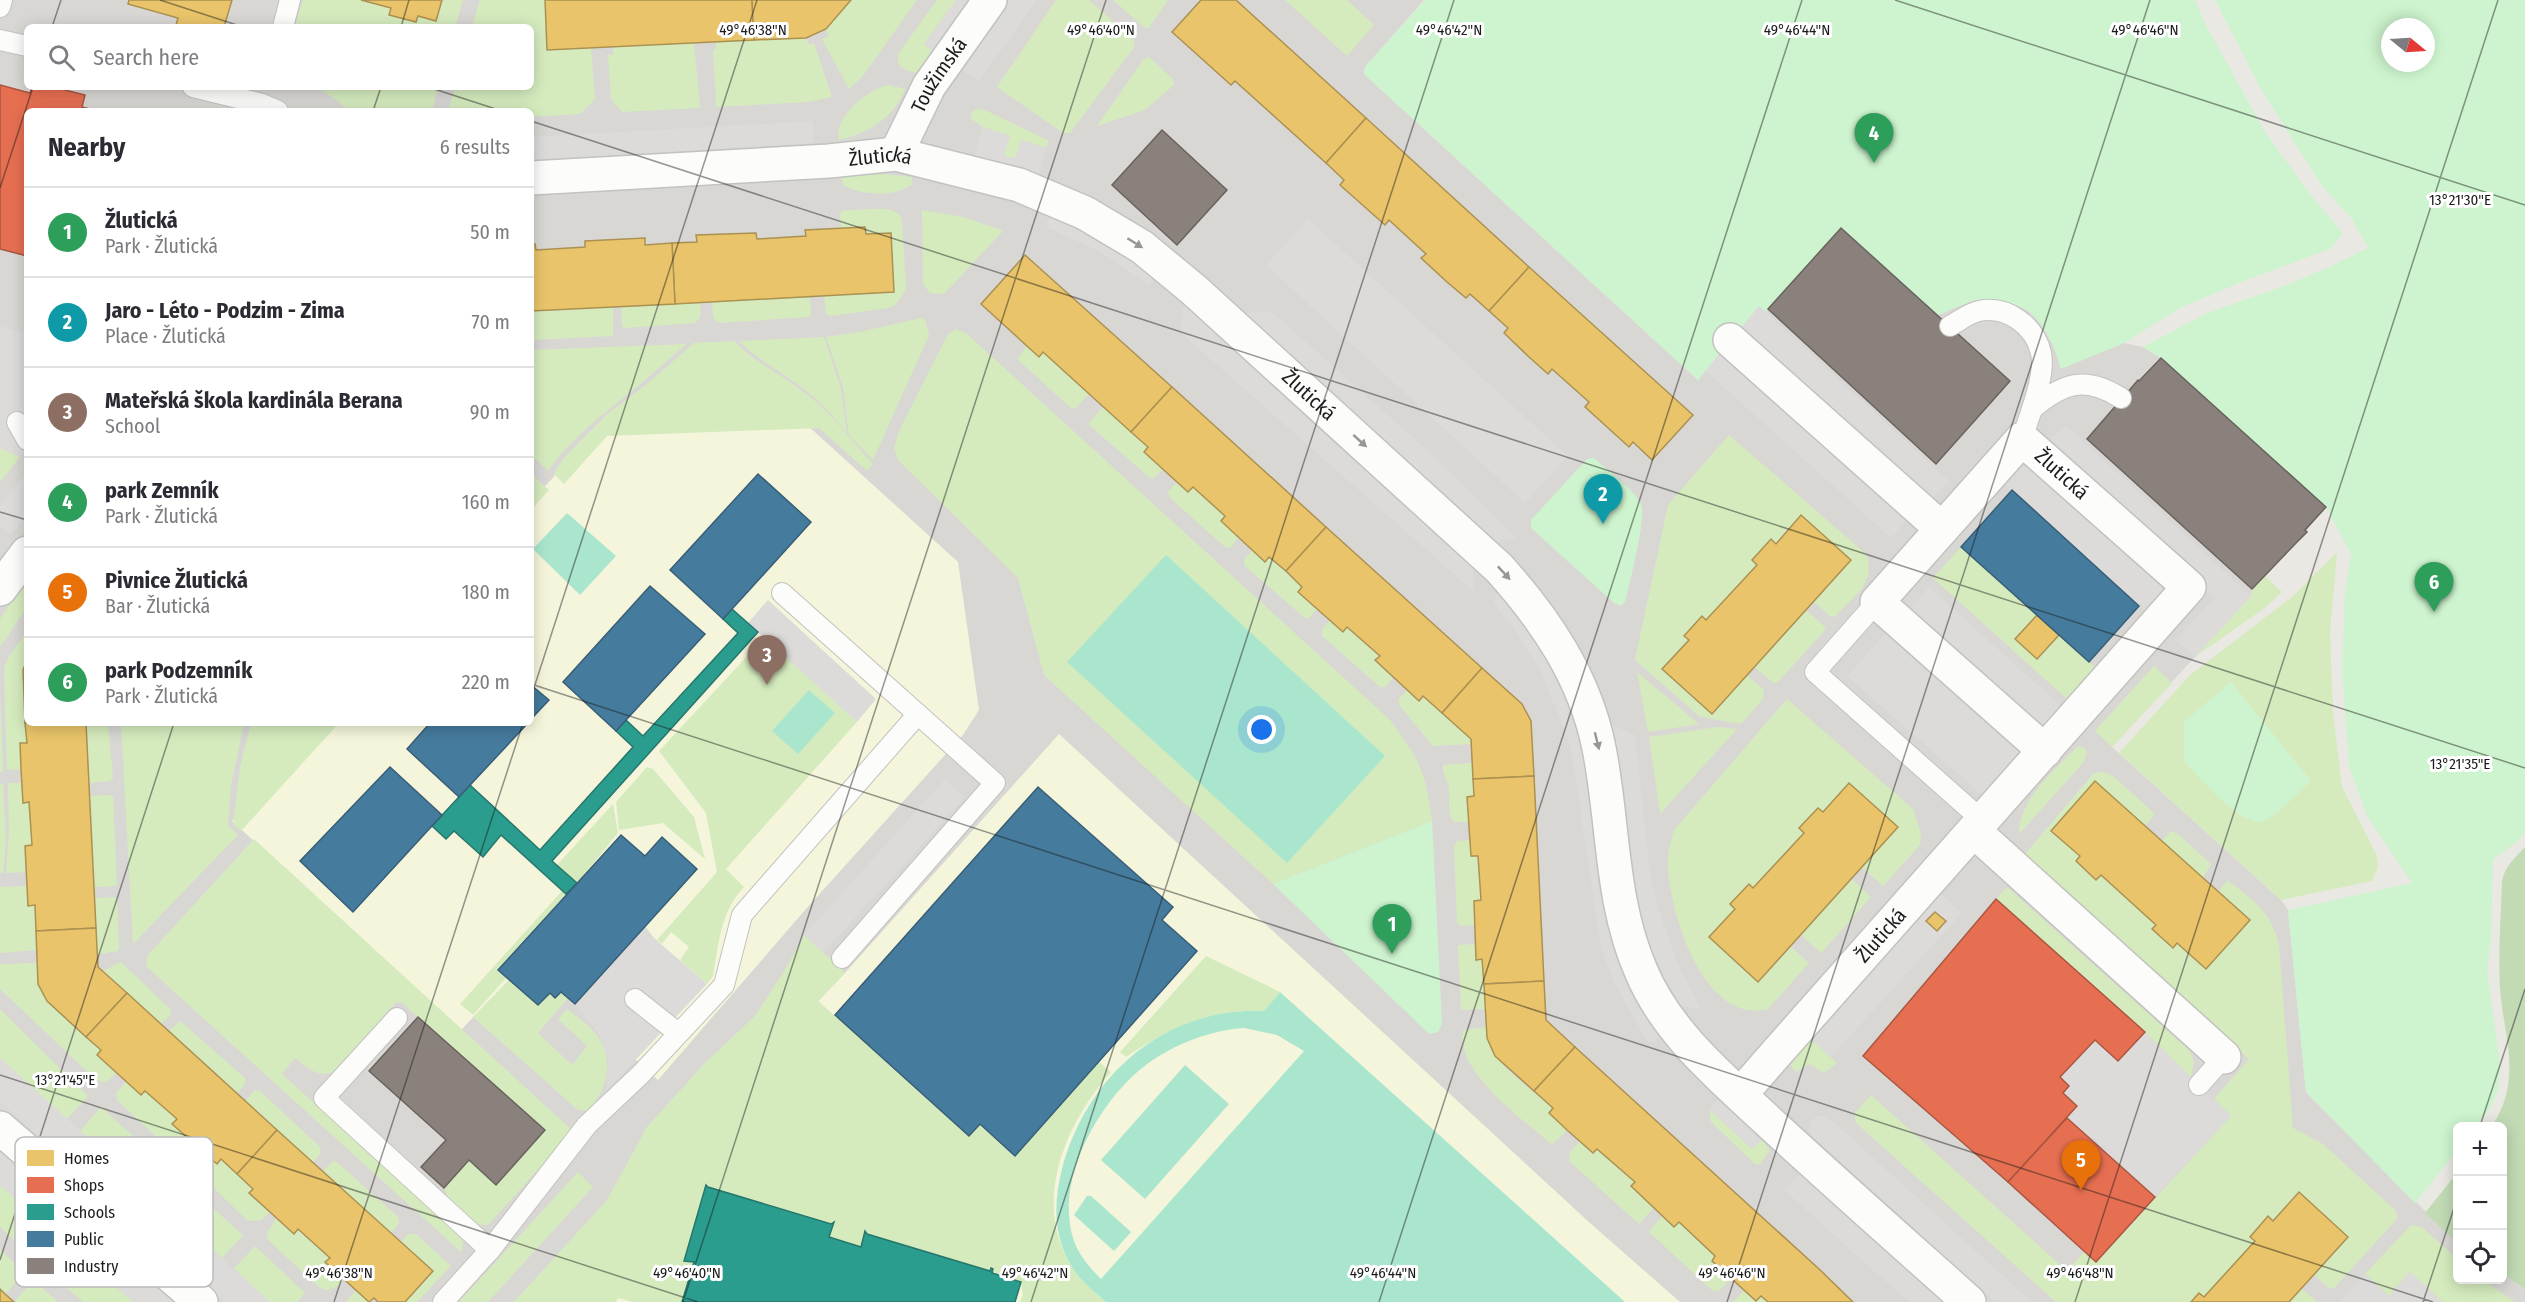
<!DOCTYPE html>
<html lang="en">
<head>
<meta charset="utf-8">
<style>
  body { margin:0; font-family:"Fira Sans Condensed",sans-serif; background:#f7f7f7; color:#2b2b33 }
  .controls { position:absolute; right:18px; bottom:18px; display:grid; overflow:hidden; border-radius:9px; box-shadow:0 3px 15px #0003 }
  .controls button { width:54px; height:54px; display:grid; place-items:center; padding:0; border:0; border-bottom:2px solid #e1e1e2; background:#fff; color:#2b2b33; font:30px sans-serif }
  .compass { position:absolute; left:2381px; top:18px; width:54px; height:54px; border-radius:50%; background:#fff; box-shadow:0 3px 15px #0003; rotate:108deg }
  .you { position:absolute; left:1262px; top:730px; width:21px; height:21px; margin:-15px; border:4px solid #fff; border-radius:50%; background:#1a73e8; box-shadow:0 0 0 9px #1a73e833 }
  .badge { display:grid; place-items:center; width:39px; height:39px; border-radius:50%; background:#636361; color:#fff; font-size:20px; font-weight:700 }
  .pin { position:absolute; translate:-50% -50px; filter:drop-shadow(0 2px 3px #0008) }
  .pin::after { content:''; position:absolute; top:32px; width:21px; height:18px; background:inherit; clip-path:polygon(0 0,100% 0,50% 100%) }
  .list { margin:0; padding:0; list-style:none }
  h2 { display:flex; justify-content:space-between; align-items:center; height:78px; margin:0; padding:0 24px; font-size:26px }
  h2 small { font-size:20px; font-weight:400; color:#7c7c81 }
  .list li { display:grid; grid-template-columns:39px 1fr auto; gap:18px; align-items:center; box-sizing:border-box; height:90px; padding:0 24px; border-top:2px solid #e1e1e2 }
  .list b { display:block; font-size:22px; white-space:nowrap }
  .list p { margin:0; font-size:20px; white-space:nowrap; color:#7c7c81 }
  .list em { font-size:20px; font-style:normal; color:#7c7c81 }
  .icon { flex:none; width:33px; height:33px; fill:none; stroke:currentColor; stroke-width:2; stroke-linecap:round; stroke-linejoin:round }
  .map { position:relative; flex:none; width:2525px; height:1302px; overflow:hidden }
  .search { position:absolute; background:#fff; box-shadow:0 3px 15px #0003; left:24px; top:24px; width:510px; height:66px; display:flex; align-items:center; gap:15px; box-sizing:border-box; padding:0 21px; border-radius:9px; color:#7c7c81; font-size:22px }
  .panel { position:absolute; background:#fff; box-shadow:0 3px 15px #0003; left:24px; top:108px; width:510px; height:618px; border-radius:9px }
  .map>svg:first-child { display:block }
</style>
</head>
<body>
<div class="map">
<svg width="2525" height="1302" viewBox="0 0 2525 1302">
  <rect width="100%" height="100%" fill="#eae8e2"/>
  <path fill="#d9d7d4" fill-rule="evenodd" d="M 0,0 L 1424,0 L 1365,67 L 1364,74 L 1698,380 L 1759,306 L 1788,287 L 1841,228 L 1938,315 L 1974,300 L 2001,301 L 2022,305 L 2037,318 L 2054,346 L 2061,368 L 2124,343 L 2143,347 L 2161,358 L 2326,507 L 2298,541 L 2252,589 L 2251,596 L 2112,747 L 2281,900 L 2288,910 L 2306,1092 L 2457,1243 L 2458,1280 L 2502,1280 L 2503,1274 L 2525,1289 L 2525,1302 L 0,1302 ZM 27,27 L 531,27 L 531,87 L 27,87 ZM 27,111 L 531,111 L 531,723 L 27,723 Z"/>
  <g fill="#f5f5dc">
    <path d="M 796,415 L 958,562 L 979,710 L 963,735 L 805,910 L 658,1080 L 561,992 L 555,998 L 538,1005 L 509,980 L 461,1030 L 232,821 L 323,723 L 531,723 L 531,501 L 598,430 Z"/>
    <path d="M 1059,734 L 1590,1223 L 1680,1302 L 532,1302 L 845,973 Z"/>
  </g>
  <g fill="#d5ebbe">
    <path d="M 303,0 L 361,0 L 391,8 L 389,15 L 416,22 L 418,16 L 436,21 L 442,0 L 463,0 L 455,27 L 295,27 Z"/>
    <path d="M 480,0 L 545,0 L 547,50 L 591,48 L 595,99 L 580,114 L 531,117 L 531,111 L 448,111 L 455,87 L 531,87 L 531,27 L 472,27 Z"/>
    <path d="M 851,0 L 917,0 L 863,76 L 849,89 L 822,39 L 829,36 L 826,29 Z"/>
    <path d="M 937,0 L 956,0 L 924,44 L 931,49 L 930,54 L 916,73 C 905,70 896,68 898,54 Z"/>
    <path d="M 1056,0 L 1089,0 L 1133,39 L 1135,46 L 1070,133 L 1063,133 L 997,87 Z"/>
    <path d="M 1113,0 L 1168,0 L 1149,28 L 1145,28 Z"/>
    <path d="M 1285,0 L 1347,0 L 1374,25 L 1347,56 Z"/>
    <path d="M 806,38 L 809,45 L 814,43 L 832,97 L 808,102 L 716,107 L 713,50 L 716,49 L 716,42 Z"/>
    <path d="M 694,43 L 700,108 L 622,112 L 611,99 L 608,55 L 613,55 L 613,47 Z"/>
    <path d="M 1149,57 L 1173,79 L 1174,85 L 1145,110 L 1097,126 L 1143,60 Z"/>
    <path d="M 889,85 L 905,89 C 894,118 868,133 839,140 C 834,116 868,89 889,85 Z"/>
    <path d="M 316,87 L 438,87 L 432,111 L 349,111 L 338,101 Z"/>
    <path d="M 976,109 L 985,110 L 1049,141 L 1046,148 L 1022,140 L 1016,157 L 1006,157 L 1004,154 L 1010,136 L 983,127 L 971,119 L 971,113 Z"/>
    <path d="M 884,174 L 912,177 L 912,184 C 896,198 860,195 843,185 L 842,177 Z"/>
    <path d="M 854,210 C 869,210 895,204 902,219 L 906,290 L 895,305 L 888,308 L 831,316 L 826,314 L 824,296 L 894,292 L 891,233 L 866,234 L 865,227 L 841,229 L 840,214 L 842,211 Z"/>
    <path d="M 922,210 L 964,217 L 1003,231 L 944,294 L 930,293 L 923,284 Z"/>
    <path d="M 810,296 L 811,315 L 808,317 L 719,323 L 713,318 L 712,301 Z"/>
    <path d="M 701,302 L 700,317 L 695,323 L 625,328 L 622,326 L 621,306 Z"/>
    <path d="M 613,307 L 613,336 L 531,340 L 531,311 Z"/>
    <path d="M 921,318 L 925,320 L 929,335 L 873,460 L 849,435 L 843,388 L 826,337 L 864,331 Z"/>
    <path d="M 956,329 L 967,334 L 1390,720 C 1419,759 1426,772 1432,821 L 1273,884 L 1044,675 L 1018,578 L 898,460 L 894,448 L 899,431 L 948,334 Z"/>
    <path d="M 824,337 L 841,389 L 847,433 C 833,415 818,400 800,386 C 780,371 757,359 739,341 Z"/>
    <path d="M 734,341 C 756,364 785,376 809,396 C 833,415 852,441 873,464 L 867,471 L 819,428 L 607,436 L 564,484 L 554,474 L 563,459 L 606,415 L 647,384 L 694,343 Z"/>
    <path d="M 687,344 C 669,358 654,373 637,387 C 605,413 572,437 548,471 L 531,455 L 531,350 Z"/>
    <path d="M 1027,346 L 1039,357 L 1043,352 L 1089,394 L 1075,409 L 1071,408 L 1017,359 Z"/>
    <path d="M 1103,407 L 1148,447 L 1144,452 L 1163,469 L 1154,478 L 1150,478 L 1088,424 Z"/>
    <path d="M 1729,435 L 1866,554 C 1878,581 1852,598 1835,617 L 1830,616 L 1814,602 L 1851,560 L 1801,515 L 1776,544 L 1771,539 L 1752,560 L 1757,565 L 1706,620 L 1701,616 L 1684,635 L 1689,640 L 1663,669 L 1711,714 L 1747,675 L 1764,690 L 1763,699 L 1741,724 L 1700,717 L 1635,660 L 1668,505 Z"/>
    <path d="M 0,448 L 20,457 L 0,482 Z"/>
    <path d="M 531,474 L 549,490 L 531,510 Z"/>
    <path d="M 1177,482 L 1188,492 L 1193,487 L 1225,516 L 1239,537 L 1231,547 L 1226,548 L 1170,498 L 1168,492 Z"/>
    <path d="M 1961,547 L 2037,615 L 2015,639 L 2037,659 L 2059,635 L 2095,667 L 2067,699 L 1933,578 Z"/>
    <path d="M 1252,550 L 1265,562 L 1269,557 L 1302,587 L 1298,592 L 1317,609 L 1309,618 L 1305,618 L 1244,565 L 1244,560 Z"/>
    <path d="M 2337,552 L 2330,632 L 2333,712 L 2342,787 L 2376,854 L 2378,867 L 2372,881 L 2281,900 L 2119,753 L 2190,675 L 2292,597 Z"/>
    <path d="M 2264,575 L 2282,592 L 2266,607 L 2195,657 L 2251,596 L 2252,589 Z"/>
    <path d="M 21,587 L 27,592 L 27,607 L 0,647 L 0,619 Z"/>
    <path d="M 1806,610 L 1825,627 L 1825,630 L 1777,683 L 1774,683 L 1754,667 Z"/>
    <path d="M 1330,620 L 1343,632 L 1347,627 L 1380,656 L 1375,661 L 1394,677 L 1385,687 L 1380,687 L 1322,636 L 1322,629 Z"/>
    <path d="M 26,632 L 27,660 L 23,670 L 27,743 L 20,743 L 21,769 L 7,770 L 4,668 L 8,658 Z"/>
    <path d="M 765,637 L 857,722 L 726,869 L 744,887 C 720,912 719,944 713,976 L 707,984 L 680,960 L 689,947 L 671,932 L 662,944 L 657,940 L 717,872 L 706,813 L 659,751 Z"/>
    <path d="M 2154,666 L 2172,683 L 2112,747 L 2095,731 Z"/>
    <path d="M 1637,672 L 1699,724 L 1648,732 Z"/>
    <path d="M 0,690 L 3,772 L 0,772 Z"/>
    <path d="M 1407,690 L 1419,701 L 1423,696 L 1471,739 L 1471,744 L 1433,746 L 1400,706 L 1398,700 Z"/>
    <path d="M 1787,699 L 1913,809 L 1921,834 L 1920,845 L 1883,886 L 1862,867 L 1898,827 L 1849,783 L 1823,812 L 1817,808 L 1799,828 L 1804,833 L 1753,888 L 1748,884 L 1730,904 L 1735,909 L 1709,937 L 1758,982 L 1791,947 L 1809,963 L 1768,1009 C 1703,1026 1668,909 1668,862 C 1668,851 1671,841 1674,830 Z"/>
    <path d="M 86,723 L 108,723 L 113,778 L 110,781 L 89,783 Z"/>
    <path d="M 121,723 L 244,723 L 231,785 L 228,825 L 238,835 L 133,944 Z"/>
    <path d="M 251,723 L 339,723 L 241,831 L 233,824 L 240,767 Z"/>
    <path d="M 1718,727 L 1737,729 L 1660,814 L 1649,737 Z"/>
    <path d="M 2078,746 L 2084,747 L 2087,753 L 2084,762 L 2019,834 C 2019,799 2055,770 2078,746 Z"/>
    <path d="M 1472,763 L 1474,796 L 1467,797 L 1469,822 L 1454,822 C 1446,813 1451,796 1448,784 C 1446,777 1442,772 1443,765 Z"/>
    <path d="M 647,767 L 653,769 L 694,817 L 705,859 L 663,823 L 619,830 L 616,802 Z"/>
    <path d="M 2103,772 L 2113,776 L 2155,814 L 2145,826 L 2095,781 L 2051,831 L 2080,856 L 2076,861 L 2095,879 L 2101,875 L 2156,925 L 2152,930 L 2172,948 L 2177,943 L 2206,969 L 2250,920 L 2218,892 L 2228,880 C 2255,903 2271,910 2279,946 L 2293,1128 L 2323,1144 L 2396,1211 L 2397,1219 L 2334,1288 L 2329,1288 L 2314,1275 L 2348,1237 L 2299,1192 L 2273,1221 L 2268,1217 L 2250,1237 L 2255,1241 L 2204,1297 L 2199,1293 L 2191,1302 L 2056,1302 L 1856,1123 L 1854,1114 L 1871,1095 L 2067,1271 L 2085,1251 L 2096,1262 L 2231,1116 L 2214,1099 L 2249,1059 L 2027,858 L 2025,854 L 2094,773 Z"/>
    <path d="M 8,783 L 22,783 L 23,802 L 29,802 L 32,845 L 25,846 L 27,872 L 6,873 L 9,832 Z"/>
    <path d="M 0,784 L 3,784 L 6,842 L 3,873 L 0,873 Z"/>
    <path d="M 109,795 L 113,796 L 117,884 L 115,886 L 94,887 L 90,796 Z"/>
    <path d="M 613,804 L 618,833 L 577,883 L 557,865 Z"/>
    <path d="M 2171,831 L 2178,834 L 2211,864 L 2203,878 L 2162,841 Z"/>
    <path d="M 254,839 L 573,1131 L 488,1225 C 468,1227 450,1204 444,1188 L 469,1160 L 497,1185 L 544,1130 L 401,1002 L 395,1003 L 336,1071 C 317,1079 309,1068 295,1058 L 282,1074 L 461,1236 L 463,1244 L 461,1252 L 149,969 L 146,964 L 148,955 Z"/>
    <path d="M 1471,840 L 1478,856 L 1481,900 L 1474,901 L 1476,925 L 1460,926 L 1457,922 L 1454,847 L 1457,841 Z"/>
    <path d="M 1852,879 L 1871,897 L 1821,953 L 1801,935 Z"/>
    <path d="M 27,886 L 29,906 L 35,905 L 37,950 L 0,953 L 0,887 Z"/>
    <path d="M 2007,887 L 2190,1051 L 2194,1063 L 2191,1077 L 1996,899 Z"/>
    <path d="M 562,891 L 566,894 L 498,969 L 507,977 L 473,1015 L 460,1004 Z"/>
    <path d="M 115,897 L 117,900 L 119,949 L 117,951 L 97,955 L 95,898 Z"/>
    <path d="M 804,935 L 845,973 L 818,1001 L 969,1135 L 980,1124 L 1016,1155 L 1099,1062 L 1111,1072 C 1066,1123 1034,1197 1068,1261 C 1077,1278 1092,1290 1106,1302 L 1020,1302 L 1023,1295 L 1021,1282 L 992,1273 L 993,1269 L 990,1271 L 867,1234 L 866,1232 L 861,1247 L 829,1237 L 834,1222 L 831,1224 L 708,1187 L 707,1185 L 687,1260 L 694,1262 L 682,1302 L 632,1302 L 618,1298 L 616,1302 L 514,1302 L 607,1200 L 647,1127 L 705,1063 L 755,1016 L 786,968 Z"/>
    <path d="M 1475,944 L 1476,959 L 1482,959 L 1485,1009 L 1463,1010 L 1461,1009 L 1458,947 L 1458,945 Z"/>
    <path d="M 1206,956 L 1280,992 L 1264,1011 C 1210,1009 1170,1027 1126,1057 L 1120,1052 Z"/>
    <path d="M 121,962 L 171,1010 L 170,1016 L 160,1024 L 103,971 Z"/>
    <path d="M 37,963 L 38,984 L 47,1001 L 101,1050 L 97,1055 L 116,1073 C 109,1080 106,1084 96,1080 L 0,989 L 0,964 Z"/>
    <path d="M 509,980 L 538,1005 L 550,993 L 555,998 L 561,992 L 568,998 L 538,1033 L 572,1065 L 587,1046 L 558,1019 L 567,1009 C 577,1017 591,1026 598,1037 C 615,1062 606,1089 589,1111 L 578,1110 L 473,1017 Z"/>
    <path d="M 0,1009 L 88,1096 L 67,1119 L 0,1058 Z"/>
    <path d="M 180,1021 L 245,1078 L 245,1084 L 237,1093 L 169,1031 Z"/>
    <path d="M 1486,1027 C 1488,1062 1528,1086 1553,1108 L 1549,1113 L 1567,1130 L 1555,1142 L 1551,1144 C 1523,1119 1455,1072 1463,1030 Z"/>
    <path d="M 1810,1038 L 1837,1063 L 1824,1073 L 1809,1064 L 1796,1072 L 1788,1062 Z"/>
    <path d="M 126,1082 L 141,1095 L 145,1091 L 177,1119 L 189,1139 L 178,1150 L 173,1152 L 167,1147 L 117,1100 L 116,1093 Z"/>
    <path d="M 255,1090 L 260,1091 L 320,1147 L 321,1153 L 313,1162 L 245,1101 Z"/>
    <path d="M 101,1107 L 164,1164 L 143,1188 L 80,1131 Z"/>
    <path d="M 1709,1109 L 1752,1149 L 1762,1140 L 1770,1150 L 1760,1164 L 1755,1164 L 1711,1122 Z"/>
    <path d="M 1580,1141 L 1593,1153 L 1597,1149 L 1635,1182 L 1631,1187 L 1654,1207 L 1639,1224 L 1569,1161 L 1570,1152 Z"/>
    <path d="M 202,1150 L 217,1164 L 221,1159 L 253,1189 L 249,1194 L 270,1212 L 261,1220 L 248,1221 L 194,1169 L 191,1166 Z"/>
    <path d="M 333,1161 L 337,1162 L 398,1217 L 399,1223 L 391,1233 L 323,1171 Z"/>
    <path d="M 578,1172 L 593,1187 L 488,1302 L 459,1302 Z"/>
    <path d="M 178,1177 L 243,1235 L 222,1258 L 158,1201 Z"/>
    <path d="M 0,1185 L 56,1234 L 38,1255 L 30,1255 L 0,1227 Z"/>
    <path d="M 1662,1216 L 1674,1227 L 1679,1222 L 1715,1256 L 1731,1278 L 1720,1290 L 1713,1291 L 1649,1232 Z"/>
    <path d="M 276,1218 L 293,1234 L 298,1229 L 330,1258 L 325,1263 L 344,1279 L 337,1287 L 325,1290 L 319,1287 L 269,1241 L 266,1235 Z"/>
    <path d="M 2411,1225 L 2422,1227 L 2457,1259 L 2458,1280 L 2483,1280 L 2515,1302 L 2443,1302 L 2410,1272 L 2389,1296 L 2365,1274 Z"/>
    <path d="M 408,1234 L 416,1234 L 451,1266 L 417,1302 L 405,1302 L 433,1271 L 401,1242 Z"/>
    <path d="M 68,1245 L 133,1302 L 83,1302 L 49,1272 L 48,1265 Z"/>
    <path d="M 255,1246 L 305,1293 L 297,1302 L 270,1302 L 234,1269 Z"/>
    <path d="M 0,1250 L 23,1271 L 23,1275 L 5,1294 L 0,1289 Z"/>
    <path d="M 32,1282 L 37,1283 L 58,1302 L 14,1302 Z"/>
    <path d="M 2301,1288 L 2317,1302 L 2289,1302 Z"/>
    <path d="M 356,1290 L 369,1302 L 346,1302 Z"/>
    <path d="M 1744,1290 L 1756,1301 L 1761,1296 L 1768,1302 L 1733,1302 Z"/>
  </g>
  <g fill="#c2dbb5">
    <path d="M 2525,847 L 2525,1289 L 2503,1274 L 2502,1126 L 2492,1126 C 2523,1079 2504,1039 2500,988 C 2498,952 2501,916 2502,881 C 2505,866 2515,858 2525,847 Z"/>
    <path d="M 2457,1173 L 2457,1243 L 2425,1213 Z"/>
  </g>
  <g fill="#cdf4ce" fill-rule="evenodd">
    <path d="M 1425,0 L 2195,0 L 2207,27 L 2265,132 L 2310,194 L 2343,233 L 2330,249 L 2246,280 L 2180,308 L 2124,343 L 2061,369 C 2050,331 2035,301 1991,301 C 1985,301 1978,300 1972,301 C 1961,305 1949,310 1938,315 L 1841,228 L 1766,312 L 1759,306 L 1698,380 L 1364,74 L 1365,67 Z"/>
    <path d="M 2215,0 L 2525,0 L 2525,832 L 2517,842 L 2493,859 L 2491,940 L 2487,969 L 2500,1065 L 2498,1091 L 2491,1107 L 2476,1126 L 2458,1126 L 2457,1150 L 2415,1203 L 2306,1092 L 2288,910 L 2412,883 L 2367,816 L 2349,766 L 2342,670 L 2345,593 L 2351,554 L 2326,507 L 2161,358 L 2143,347 L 2207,313 L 2284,286 L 2327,268 L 2368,248 L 2352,219 L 2322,186 L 2262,91 ZM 2390,27 L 2426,27 L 2426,63 L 2390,63 Z"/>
    <path d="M 1594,458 C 1607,470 1634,489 1641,504 C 1647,517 1629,585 1625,602 L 1621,606 L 1614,603 L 1531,528 L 1531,520 L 1587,459 Z"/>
    <path d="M 2231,682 L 2311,781 C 2301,790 2274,818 2264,821 C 2242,829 2199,776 2184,761 L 2184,722 Z"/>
    <path d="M 1432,821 L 1442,1024 L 1438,1032 L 1429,1034 L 1273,884 Z"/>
  </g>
  <g fill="#aae6cd" fill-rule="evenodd">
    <path d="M 567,513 L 616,556 L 580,595 L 533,549 Z"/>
    <path d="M 1166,555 L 1385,756 L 1287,863 L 1067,662 Z"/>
    <path d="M 809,690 L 835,713 L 798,754 L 772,731 Z"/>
    <path d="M 1280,992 L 1625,1302 L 1106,1302 C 1092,1290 1077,1278 1069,1262 C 1053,1233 1054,1200 1062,1169 C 1087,1075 1165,1007 1264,1011 ZM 1244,1028 L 1277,1035 L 1304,1051 L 1101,1279 C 1091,1269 1082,1259 1076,1246 C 1050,1185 1100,1097 1150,1062 C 1177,1043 1212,1030 1244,1028 Z"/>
    <path d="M 1185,1065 L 1229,1104 L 1145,1199 L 1101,1160 Z"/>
    <path d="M 1087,1196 L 1091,1196 L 1131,1232 L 1114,1251 L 1074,1215 Z"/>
  </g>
  <g fill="#dcdbd9">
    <path d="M 956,0 L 970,0 L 933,51 L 924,44 Z"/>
    <path d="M 1007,0 L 1037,0 L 979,81 L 959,67 Z"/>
    <path d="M 813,121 L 813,143 L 531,160 L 531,137 Z"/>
    <path d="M 983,127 L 1010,136 L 1004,154 L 1006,157 L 1016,157 L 1021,140 L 1046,148 L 1038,175 L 974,156 Z"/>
    <path d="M 1050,217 L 1104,242 L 1155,276 L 1148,285 L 1098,251 L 1046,227 Z"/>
    <path d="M 1308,219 L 1568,456 L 1525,503 L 1266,265 Z"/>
    <path d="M 1184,297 L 1474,560 L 1473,591 L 1181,333 Z"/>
    <path d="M 1759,306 L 1949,481 L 1931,500 L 1742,327 Z"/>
    <path d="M 1272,312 L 1428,451 L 1516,538 L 1489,542 L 1237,313 Z"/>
    <path d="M 0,326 L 27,334 L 27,448 L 20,457 L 0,448 Z"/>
    <path d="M 1720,353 L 1907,520 L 1891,538 L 1706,371 Z"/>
    <path d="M 2066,425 L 2251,596 L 2195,657 L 2176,640 L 2214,598 L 2043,446 Z"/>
    <path d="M 2029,458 L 2173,587 L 2149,614 L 2004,485 Z"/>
    <path d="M 27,472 L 27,515 L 11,535 L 0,527 L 0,506 Z"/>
    <path d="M 1501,586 L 1562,671 L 1661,1036 L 1653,1042 L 1647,1041 L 1616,986 L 1607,964 L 1600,941 L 1571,748 L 1542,673 L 1509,622 L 1493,603 Z"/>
    <path d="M 1929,587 L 2061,706 L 2042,727 L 1911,609 Z"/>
    <path d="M 768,600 L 876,699 L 857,722 L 748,623 Z"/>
    <path d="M 1887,631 L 2022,751 L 1983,796 L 1847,676 Z"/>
    <path d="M 1608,723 L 1635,735 L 1649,865 L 1656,902 L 1676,960 L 1701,1009 L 1671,1004 L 1637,922 Z"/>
    <path d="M 945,779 L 965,797 L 823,953 L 804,935 Z"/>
    <path d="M 1941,894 L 1962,913 L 1831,1057 L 1810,1039 Z"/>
    <path d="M 645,926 L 654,938 L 707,984 L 606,1091 L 608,1062 L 600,1036 L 575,1004 Z"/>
    <path d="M 2145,1032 L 2231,1116 L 2155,1197 L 2067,1118 L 2077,1106 L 2063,1093 L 2069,1086 L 2060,1077 L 2095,1040 L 2118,1061 Z"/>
    <path d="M 0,1058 L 158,1201 L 270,1302 L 225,1302 L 0,1102 Z"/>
    <path d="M 1718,1100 L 1762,1140 L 1753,1149 L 1709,1109 Z"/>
    <path d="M 1817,1116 L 1823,1116 L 1833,1121 L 2032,1302 L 1995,1302 L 1815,1139 L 1809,1131 L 1811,1122 Z"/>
    <path d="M 0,1143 L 177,1302 L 133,1302 L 0,1185 Z"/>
    <path d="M 1801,1173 L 1945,1302 L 1909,1302 L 1867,1265 L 1784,1190 Z"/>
    <path d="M 2410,1272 L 2443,1302 L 2339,1302 L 2365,1274 L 2389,1296 Z"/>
  </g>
  <g fill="#e9c46a" stroke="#ab9152" stroke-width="1.5">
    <path d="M 129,0 L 232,0 L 224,27 L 185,27 L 176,25 L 178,18 L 128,4 Z"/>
    <path d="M 361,0 L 442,0 L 436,21 L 418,16 L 416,22 L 389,15 L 391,8 Z"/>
    <path d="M 545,0 L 752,0 L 754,40 L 547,50 Z"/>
    <path d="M 752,0 L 851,0 L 826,29 L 806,38 L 754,40 Z"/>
    <path d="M 1201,0 L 1236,0 L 1366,118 L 1326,163 L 1235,81 L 1231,85 L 1172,32 Z"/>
    <path d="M 1366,118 L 1529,267 L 1489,311 L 1470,294 L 1466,298 L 1447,282 L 1421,258 L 1426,254 L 1389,220 L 1385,225 L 1340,185 L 1344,180 L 1326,163 Z"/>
    <path d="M 865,227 L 866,234 L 891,233 L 894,292 L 675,304 L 672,243 L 697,242 L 696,235 L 756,233 L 757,239 L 806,236 L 805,230 Z"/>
    <path d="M 645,238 L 645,245 L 672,243 L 675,304 L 531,311 L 531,244 L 535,244 L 536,250 L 585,247 L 585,241 Z"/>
    <path d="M 1025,255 L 1172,387 L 1131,432 L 1043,352 L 1039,357 L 981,304 Z"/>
    <path d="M 1529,267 L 1693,415 L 1652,460 L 1633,442 L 1629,447 L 1585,407 L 1589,402 L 1552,369 L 1548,374 L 1529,357 L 1504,333 L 1508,328 L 1489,311 Z"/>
    <path d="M 1172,387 L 1326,527 L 1286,571 L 1269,557 L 1265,562 L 1221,521 L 1225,516 L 1193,487 L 1188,492 L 1144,452 L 1148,447 L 1131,432 Z"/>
    <path d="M 1801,515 L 1851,560 L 1712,714 L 1662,669 L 1689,640 L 1684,636 L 1702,616 L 1706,620 L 1757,565 L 1752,560 L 1771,539 L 1776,544 Z"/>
    <path d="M 1326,527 L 1482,668 L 1442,713 L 1423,696 L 1419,701 L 1375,660 L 1380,656 L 1347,627 L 1343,632 L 1298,592 L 1302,587 L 1286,571 Z"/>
    <path d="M 2037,615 L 2059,635 L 2037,659 L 2015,639 Z"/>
    <path d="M 27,660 L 28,723 L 25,723 L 23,670 Z"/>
    <path d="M 1482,668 L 1522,704 L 1531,721 L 1534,776 L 1473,779 L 1471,739 L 1442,713 Z"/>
    <path d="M 25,723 L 86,723 L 96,928 L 36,931 L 35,905 L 28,906 L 25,846 L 32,845 L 29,802 L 23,803 L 21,769 L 20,743 L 27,743 Z"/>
    <path d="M 1534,776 L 1544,981 L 1484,984 L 1482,959 L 1476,960 L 1474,901 L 1481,900 L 1478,856 L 1471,856 L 1467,797 L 1474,796 L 1473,779 Z"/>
    <path d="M 2095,781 L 2250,920 L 2206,969 L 2177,943 L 2173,948 L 2152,929 L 2156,925 L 2101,875 L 2096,880 L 2076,861 L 2080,856 L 2051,831 Z"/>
    <path d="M 1849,783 L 1898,827 L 1758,982 L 1709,937 L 1735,909 L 1730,904 L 1749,884 L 1753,888 L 1804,833 L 1799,828 L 1818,808 L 1823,812 Z"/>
    <path d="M 1935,912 L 1946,921 L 1937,931 L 1926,921 Z"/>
    <path d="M 96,928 L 98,967 L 127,993 L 86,1037 L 47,1001 L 38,984 L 36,931 Z"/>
    <path d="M 1544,981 L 1546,1020 L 1575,1047 L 1534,1091 L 1495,1056 L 1487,1038 L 1484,984 Z"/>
    <path d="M 127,993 L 277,1130 L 237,1174 L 221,1159 L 217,1164 L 172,1124 L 177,1119 L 145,1091 L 141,1095 L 97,1055 L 101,1050 L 86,1037 Z"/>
    <path d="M 1575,1047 L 1818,1268 L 1853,1302 L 1768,1302 L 1761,1296 L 1756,1301 L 1712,1261 L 1715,1256 L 1679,1222 L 1674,1227 L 1631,1186 L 1635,1182 L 1597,1149 L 1593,1153 L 1567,1130 L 1549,1113 L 1553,1108 L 1534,1091 Z"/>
    <path d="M 277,1130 L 433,1271 L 405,1302 L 378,1302 L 374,1298 L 369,1302 L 325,1262 L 330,1258 L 298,1229 L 294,1234 L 249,1193 L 253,1189 L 237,1174 Z"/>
    <path d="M 2299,1192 L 2348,1237 L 2289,1302 L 2191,1302 L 2199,1293 L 2204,1297 L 2255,1241 L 2250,1237 L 2268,1216 L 2273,1221 Z"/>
    <path d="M 0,1289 L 5,1294 L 14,1302 L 0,1302 Z"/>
  </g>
  <g fill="#e76f51" stroke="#aa5641" stroke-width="1.5">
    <path d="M 0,85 L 30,93 L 32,87 L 53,87 L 85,95 L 82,107 L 97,111 L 27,111 L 27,256 L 0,249 Z"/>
    <path d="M 1996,899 L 2145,1032 L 2118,1061 L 2095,1040 L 2060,1077 L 2069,1086 L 2063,1093 L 2077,1106 L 2008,1182 L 1863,1056 Z"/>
    <path d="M 2067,1118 L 2155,1197 L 2096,1262 L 2008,1182 Z"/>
  </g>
  <g fill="#2a9d8f" stroke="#26766c" stroke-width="1.5">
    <path d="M 732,609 L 758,632 L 552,861 L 577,883 L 566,894 L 501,835 L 483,857 L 454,831 L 446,839 L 432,826 L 470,785 L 540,850 L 633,747 L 616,731 L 626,720 L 643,736 L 738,633 L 723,619 Z"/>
    <path d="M 706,1185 L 708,1187 L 831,1224 L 834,1222 L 829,1237 L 861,1247 L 865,1231 L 867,1234 L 990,1271 L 991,1268 L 993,1269 L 992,1273 L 1021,1282 L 1015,1302 L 682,1302 L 694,1262 L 684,1261 Z"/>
  </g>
  <g fill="#457b9d" stroke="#385e76" stroke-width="1.5">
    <path d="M 758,474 L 811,522 L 723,619 L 670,570 Z"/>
    <path d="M 2012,490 L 2139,606 L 2089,662 L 1961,547 Z"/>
    <path d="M 650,586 L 705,634 L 616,731 L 563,682 Z"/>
    <path d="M 531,685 L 549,700 L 531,719 Z"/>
    <path d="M 430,723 L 528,723 L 459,797 L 407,749 Z"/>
    <path d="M 390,767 L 442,815 L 353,912 L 300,861 Z"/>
    <path d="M 1038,787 L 1173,907 L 1162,920 L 1197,951 L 1015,1156 L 980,1124 L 969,1136 L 835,1015 Z"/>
    <path d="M 621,835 L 645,856 L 662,837 L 697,869 L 575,1004 L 561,992 L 555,998 L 550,993 L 538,1005 L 498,970 Z"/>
  </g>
  <g fill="#8a817c" stroke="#69625f" stroke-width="1.5">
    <path d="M 1162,130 L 1227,190 L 1177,245 L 1112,185 Z"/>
    <path d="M 1841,228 L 2010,381 L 1936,464 L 1768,309 Z"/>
    <path d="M 2161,358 L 2326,507 L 2305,530 L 2307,532 L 2298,541 L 2252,589 L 2087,439 L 2138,380 L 2139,381 Z"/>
    <path d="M 418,1017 L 545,1130 L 496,1185 L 469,1160 L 444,1188 L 421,1167 L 446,1140 L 369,1071 Z"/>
  </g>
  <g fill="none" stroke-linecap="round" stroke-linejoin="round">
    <g stroke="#c2c2bf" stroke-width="22">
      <g id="lane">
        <path d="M 0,7 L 2,0"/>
        <path d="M 283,27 L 290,0"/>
        <path d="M 0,40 L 27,46"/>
        <path d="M 193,87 L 262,104 L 278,111"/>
        <path d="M 1950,326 C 1959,321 1969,313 1979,311 C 2007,305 2035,326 2041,353 C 2046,376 2029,416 2022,439"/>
        <path d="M 2032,409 C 2063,383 2085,375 2121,398"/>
        <path d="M 17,422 L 27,440"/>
        <path d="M 782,593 L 995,783 L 842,958"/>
        <path d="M 1877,602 L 1815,672 L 1983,821"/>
        <path d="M 635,999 L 678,1033"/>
        <path d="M 397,1018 L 324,1098 L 490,1250 L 443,1302"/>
        <path d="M 2199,1085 L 2224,1057"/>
        <path d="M 490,1250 L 587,1125 L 641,1074 L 724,985 L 742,915 L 918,714"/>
      </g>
    </g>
    <g stroke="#c2c2bf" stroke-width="36">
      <g id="street">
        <path id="s1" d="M 896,154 L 929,86 L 990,0"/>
        <path id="s2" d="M 531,178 L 829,161 L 896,154 L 1019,185 L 1085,213 L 1142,247 L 1194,290 L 1499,568 C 1546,620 1585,678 1599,748 C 1614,823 1610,900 1641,971 C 1667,1033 1721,1077 1769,1122 C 1835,1183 1902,1242 1969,1302"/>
        <path d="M 1730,340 L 1942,529"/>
        <path d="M 0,589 L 27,553"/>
        <path d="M 1974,831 L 2224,1057"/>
        <path id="s3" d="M 1740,1095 L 1773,1057 L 2189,587 L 2022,439 L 1877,602 L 2045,751"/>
        <path d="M 0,1128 L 201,1302"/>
      </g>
    </g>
    <use href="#lane" stroke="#fcfcfb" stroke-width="20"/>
    <use href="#street" stroke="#fcfcfb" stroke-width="33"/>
  </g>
  <defs><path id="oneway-solid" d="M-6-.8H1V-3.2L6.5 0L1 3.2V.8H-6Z" transform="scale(1.5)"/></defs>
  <g fill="#979796">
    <use href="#oneway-solid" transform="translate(1135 243) rotate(32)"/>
    <use href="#oneway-solid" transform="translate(1360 441) rotate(42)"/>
    <use href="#oneway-solid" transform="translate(1504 573) rotate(47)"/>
    <use href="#oneway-solid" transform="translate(1597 741) rotate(76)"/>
  </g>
  <path fill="none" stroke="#1b1b1b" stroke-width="1.5" stroke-opacity="0.45" d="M 160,0 L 243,27M 1895,0 L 2525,205M 52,27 L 61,0M 401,27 L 409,0M 428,87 L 502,111M 373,111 L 381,87M 531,121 L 2525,768M 0,188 L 33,87M 0,512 L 27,520M 531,684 L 2433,1302M 531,697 L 757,0M 0,1075 L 698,1302M 2480,1126 L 2525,989M 0,1260 L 174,723M 334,1302 L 523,723M 683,1302 L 1106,0M 1031,1302 L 1454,0M 1379,1302 L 1802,0M 1727,1302 L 2150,0M 2075,1302 L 2498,0M 2423,1302 L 2458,1196"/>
  <g text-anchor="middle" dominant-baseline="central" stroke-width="6" stroke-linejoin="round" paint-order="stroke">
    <g font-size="20" fill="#1b1b1b" stroke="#fff">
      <text stroke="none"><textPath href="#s1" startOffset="90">Toužimská</textPath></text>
      <text stroke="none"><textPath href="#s2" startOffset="350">Žlutická</textPath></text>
      <text stroke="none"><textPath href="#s2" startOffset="854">Žlutická</textPath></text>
      <text transform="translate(2062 474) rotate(42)">Žlutická</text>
      <text stroke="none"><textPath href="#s3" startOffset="213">Žlutická</textPath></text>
    </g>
  </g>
  <rect x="15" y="1137" width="198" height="150" rx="9" fill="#fff" stroke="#bbb" stroke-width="1.5"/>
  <rect x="27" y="1150" width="27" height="16" fill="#e9c46a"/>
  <rect x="27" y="1177" width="27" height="16" fill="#e76f51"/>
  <rect x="27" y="1204" width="27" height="16" fill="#2a9d8f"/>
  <rect x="27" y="1231" width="27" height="16" fill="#457b9d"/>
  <rect x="27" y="1258" width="27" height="16" fill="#8a817c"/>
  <g font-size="16" fill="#1b1b1b">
    <text x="64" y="1164">Homes</text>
    <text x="64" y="1191">Shops</text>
    <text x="64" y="1218">Schools</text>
    <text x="64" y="1245">Public</text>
    <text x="64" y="1272">Industry</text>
  </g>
  <g font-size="15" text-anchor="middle" fill="#1b1b1b" stroke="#fff" stroke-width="6" stroke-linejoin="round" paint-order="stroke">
    <text x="753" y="35">49°46'38"N</text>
    <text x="1101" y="35">49°46'40"N</text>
    <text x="1449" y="35">49°46'42"N</text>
    <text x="1797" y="35">49°46'44"N</text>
    <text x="2145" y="35">49°46'46"N</text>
    <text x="2460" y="205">13°21'30"E</text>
    <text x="2460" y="769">13°21'35"E</text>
    <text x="65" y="1085">13°21'45"E</text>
    <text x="1732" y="1278">49°46'46"N</text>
    <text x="339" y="1278">49°46'38"N</text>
    <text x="687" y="1278">49°46'40"N</text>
    <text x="1035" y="1278">49°46'42"N</text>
    <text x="1383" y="1278">49°46'44"N</text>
    <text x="2080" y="1278">49°46'48"N</text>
  </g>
</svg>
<div class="controls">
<button>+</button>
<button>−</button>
<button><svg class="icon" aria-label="locate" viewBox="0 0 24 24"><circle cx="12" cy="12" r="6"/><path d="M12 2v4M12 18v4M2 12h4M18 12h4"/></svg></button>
</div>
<svg class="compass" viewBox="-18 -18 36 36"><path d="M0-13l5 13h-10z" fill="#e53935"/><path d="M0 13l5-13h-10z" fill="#7c7c81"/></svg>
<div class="you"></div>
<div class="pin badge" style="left:1392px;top:954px;background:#2e9e5b">1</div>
<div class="pin badge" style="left:1603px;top:524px;background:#0f9aa8">2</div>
<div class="pin badge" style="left:767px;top:685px;background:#8d6e63">3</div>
<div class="pin badge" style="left:1874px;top:163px;background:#2e9e5b">4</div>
<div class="pin badge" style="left:2081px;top:1190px;background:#e8710a">5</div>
<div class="pin badge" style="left:2434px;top:612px;background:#2e9e5b">6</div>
<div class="search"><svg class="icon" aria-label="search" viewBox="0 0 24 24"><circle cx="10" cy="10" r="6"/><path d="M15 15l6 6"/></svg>Search here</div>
<section class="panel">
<h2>Nearby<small>6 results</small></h2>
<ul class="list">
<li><span class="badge" style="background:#2e9e5b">1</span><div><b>Žlutická</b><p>Park · Žlutická</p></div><em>50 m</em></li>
<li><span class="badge" style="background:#0f9aa8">2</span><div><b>Jaro - Léto - Podzim - Zima</b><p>Place · Žlutická</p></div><em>70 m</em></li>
<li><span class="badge" style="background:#8d6e63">3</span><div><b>Mateřská škola kardinála Berana</b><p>School</p></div><em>90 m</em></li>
<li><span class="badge" style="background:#2e9e5b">4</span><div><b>park Zemník</b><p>Park · Žlutická</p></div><em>160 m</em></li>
<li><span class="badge" style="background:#e8710a">5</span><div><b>Pivnice Žlutická</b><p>Bar · Žlutická</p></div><em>180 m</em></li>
<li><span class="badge" style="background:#2e9e5b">6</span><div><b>park Podzemník</b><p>Park · Žlutická</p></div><em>220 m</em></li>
</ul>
</section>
</div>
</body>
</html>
